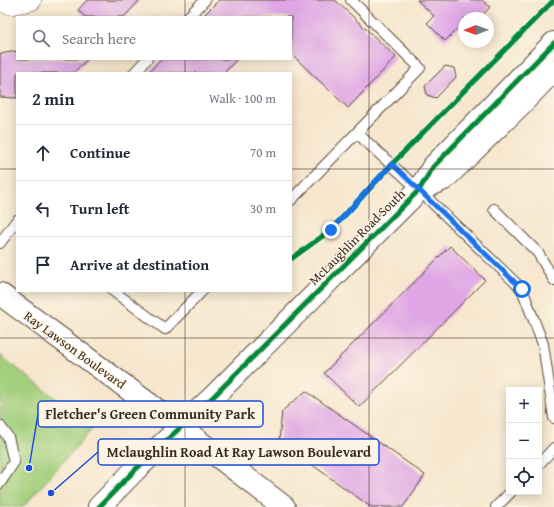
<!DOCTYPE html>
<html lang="en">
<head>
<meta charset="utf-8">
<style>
  body { margin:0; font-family:"Gentium Book Plus",serif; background:#f6f6f7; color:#1f2937 }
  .controls { position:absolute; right:12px; bottom:12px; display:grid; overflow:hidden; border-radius:0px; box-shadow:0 2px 10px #0003 }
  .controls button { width:36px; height:36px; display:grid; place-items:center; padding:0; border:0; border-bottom:1px solid #e0e1e3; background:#fff; color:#1f2937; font:20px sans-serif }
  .compass { position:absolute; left:458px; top:12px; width:36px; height:36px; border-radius:50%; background:#fff; box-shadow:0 2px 10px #0003; rotate:269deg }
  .stop { position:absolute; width:12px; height:12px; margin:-9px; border:3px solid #1a73e8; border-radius:50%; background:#fff }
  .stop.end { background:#1a73e8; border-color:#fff; box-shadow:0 1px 4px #0008 }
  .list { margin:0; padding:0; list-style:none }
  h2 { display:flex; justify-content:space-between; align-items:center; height:52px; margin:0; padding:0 16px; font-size:17px }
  h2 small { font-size:13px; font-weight:400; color:#747a83 }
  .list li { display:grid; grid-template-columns:26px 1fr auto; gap:12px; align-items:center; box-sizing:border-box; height:56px; padding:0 16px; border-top:1px solid #e0e1e3 }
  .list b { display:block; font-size:15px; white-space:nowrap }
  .list em { font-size:13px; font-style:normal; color:#747a83 }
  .icon { flex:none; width:22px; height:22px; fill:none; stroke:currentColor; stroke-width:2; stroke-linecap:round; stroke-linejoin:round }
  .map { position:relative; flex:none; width:554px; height:507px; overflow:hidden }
  .search { position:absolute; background:#fff; box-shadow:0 2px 10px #0003; left:16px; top:16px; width:276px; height:44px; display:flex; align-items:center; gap:10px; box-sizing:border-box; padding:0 14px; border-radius:0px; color:#747a83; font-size:15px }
  .panel { position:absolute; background:#fff; box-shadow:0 2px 10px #0003; left:16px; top:72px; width:276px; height:220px; border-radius:0px }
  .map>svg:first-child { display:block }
</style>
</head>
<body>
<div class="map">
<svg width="554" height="507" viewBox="0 0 554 507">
  <rect width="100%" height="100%" fill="#fcf5e5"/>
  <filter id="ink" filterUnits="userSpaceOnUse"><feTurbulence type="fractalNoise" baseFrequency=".025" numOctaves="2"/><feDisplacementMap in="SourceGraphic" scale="8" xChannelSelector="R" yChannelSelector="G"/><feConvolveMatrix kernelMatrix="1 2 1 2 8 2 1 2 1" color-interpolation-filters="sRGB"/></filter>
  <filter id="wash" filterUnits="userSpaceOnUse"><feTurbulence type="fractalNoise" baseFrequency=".012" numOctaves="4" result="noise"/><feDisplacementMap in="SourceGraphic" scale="16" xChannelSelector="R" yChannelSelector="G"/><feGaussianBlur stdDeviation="0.9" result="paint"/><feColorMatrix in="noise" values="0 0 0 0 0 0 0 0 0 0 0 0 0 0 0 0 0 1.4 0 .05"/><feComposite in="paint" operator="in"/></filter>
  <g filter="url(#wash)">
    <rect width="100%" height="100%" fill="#f6e6cd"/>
    <path fill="#a2cf7b" stroke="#6e7c4c" d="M 0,355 L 93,428 L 23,507 L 0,507 Z"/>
    <g id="blocks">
      <g fill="#dfa5e5">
        <path d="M 87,0 L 140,0 L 124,17 L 85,17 L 78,10 Z"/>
        <path d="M 219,0 L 335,0 L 396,57 L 348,108 L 291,54 L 291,17 L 202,17 Z"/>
        <path d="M 417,0 L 482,0 L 490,7 L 480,18 L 464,18 L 464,22 L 445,41 L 427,23 L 434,16 Z"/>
        <path d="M 17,51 L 17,59 L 88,59 L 73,73 L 17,73 L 17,98 L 0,97 L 0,54 Z"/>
        <path d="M 161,59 L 237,59 L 224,73 L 148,73 Z"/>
        <path d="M 445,66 L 454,68 L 456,77 L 436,98 L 427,95 L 425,86 Z"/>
        <path d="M 450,246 L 485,280 L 359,407 L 324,373 Z"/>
        <path d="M 306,391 L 425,475 L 403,507 L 371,507 L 279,441 L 282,411 Z"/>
      </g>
    </g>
  </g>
  <g filter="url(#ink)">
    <use href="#blocks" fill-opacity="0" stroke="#574638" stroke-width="1"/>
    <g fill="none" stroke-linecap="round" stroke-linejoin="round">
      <g stroke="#574638" stroke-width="12">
        <g id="service">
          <path d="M 188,17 L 205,0"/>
          <path d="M 134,73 L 147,59"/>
          <path d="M 357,133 L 419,190 L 522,289 L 543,344 L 554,418"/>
          <path d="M 291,200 L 420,68 L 351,0"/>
          <path d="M 494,209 L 538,253 L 554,280"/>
          <path d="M 0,243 L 17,220"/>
          <path d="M 113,291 L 165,329 L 202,291"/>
          <path d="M 0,426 L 8,437 L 14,462 L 0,483"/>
          <path d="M 539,464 L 554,448"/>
          <path d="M 496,507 L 511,492"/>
        </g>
      </g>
      <g stroke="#574638" stroke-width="22">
        <path id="minor" d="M 0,1 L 11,4 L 31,0"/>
      </g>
      <g stroke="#574638" stroke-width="24">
        <g id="tertiary">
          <path d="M 419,190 L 444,179 L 519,106 L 554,70"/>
          <path d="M 0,294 L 180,427 L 284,507"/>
          <path d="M 99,507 L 135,470 L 215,395 L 419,190 L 433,167 L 554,43"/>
        </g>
      </g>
      <use href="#service" stroke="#fff" stroke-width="10"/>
      <use href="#minor" stroke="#fff" stroke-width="21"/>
      <use href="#tertiary" stroke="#fff" stroke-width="22"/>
      <g stroke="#fcf5e5" stroke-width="8">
        <g id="cycleway">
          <path d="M 291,259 L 331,230 L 392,164 L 554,0"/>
          <path d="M 99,507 L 135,470 L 215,395 L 419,190 L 433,167 L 554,43"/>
        </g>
      </g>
      <use href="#cycleway" stroke="#00873e" stroke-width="5"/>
    </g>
  </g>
  <g fill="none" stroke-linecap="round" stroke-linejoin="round" filter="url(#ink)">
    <path stroke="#1a73e8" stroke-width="5" d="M 331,230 L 392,164 L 522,289"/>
  </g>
  <path fill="none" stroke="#3b2a1e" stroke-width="1" stroke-opacity="0.55" d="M 185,0 L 185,17M 369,0 L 369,507M 185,59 L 185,73M 0,169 L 17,169M 291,169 L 554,169M 185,291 L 185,507M 0,338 L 554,338"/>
  <g text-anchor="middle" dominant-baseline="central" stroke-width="3" stroke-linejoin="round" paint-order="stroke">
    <g font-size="13" fill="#3b2a1e" stroke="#fcf5e5">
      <text transform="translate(357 237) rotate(-45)">McLaughlin Road South</text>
      <text transform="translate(75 350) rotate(36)">Ray Lawson Boulevard</text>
    </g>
  </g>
  <path fill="none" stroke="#1d4ed8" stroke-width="1.5" d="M29 468L38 414M51 493L98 452"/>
  <g fill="#1d4ed8" stroke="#fcf5e5" stroke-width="1.5">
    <circle cx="29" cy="468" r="4"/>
    <circle cx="51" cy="493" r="4"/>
  </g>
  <g fill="#fcf5e5" stroke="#1d4ed8" stroke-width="1.5">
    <rect x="38" y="401" width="225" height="26" rx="4"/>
    <rect x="98" y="439" width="281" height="26" rx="4"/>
  </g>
  <g font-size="14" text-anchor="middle" font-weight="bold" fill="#3b2a1e">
    <text x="150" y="419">Fletcher's Green Community Park</text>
    <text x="239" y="457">Mclaughlin Road At Ray Lawson Boulevard</text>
  </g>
</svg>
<div class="controls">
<button>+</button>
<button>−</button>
<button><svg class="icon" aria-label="locate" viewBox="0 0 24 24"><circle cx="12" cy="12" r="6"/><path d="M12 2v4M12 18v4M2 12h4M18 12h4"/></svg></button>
</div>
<svg class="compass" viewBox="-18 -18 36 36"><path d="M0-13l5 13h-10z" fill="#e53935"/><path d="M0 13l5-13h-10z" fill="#747a83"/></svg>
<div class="stop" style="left:522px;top:289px"></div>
<div class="stop end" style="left:331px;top:230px"></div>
<div class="search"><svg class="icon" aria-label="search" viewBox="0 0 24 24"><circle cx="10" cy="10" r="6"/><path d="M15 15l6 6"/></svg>Search here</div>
<section class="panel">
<h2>2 min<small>Walk · 100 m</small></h2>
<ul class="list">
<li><svg class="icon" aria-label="ahead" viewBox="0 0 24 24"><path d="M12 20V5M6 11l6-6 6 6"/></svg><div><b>Continue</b></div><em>70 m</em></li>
<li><svg class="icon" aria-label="left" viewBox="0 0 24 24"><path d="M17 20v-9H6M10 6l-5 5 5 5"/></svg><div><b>Turn left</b></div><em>30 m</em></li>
<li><svg class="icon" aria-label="arrive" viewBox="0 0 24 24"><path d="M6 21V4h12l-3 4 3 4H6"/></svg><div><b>Arrive at destination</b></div></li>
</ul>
</section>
</div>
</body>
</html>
